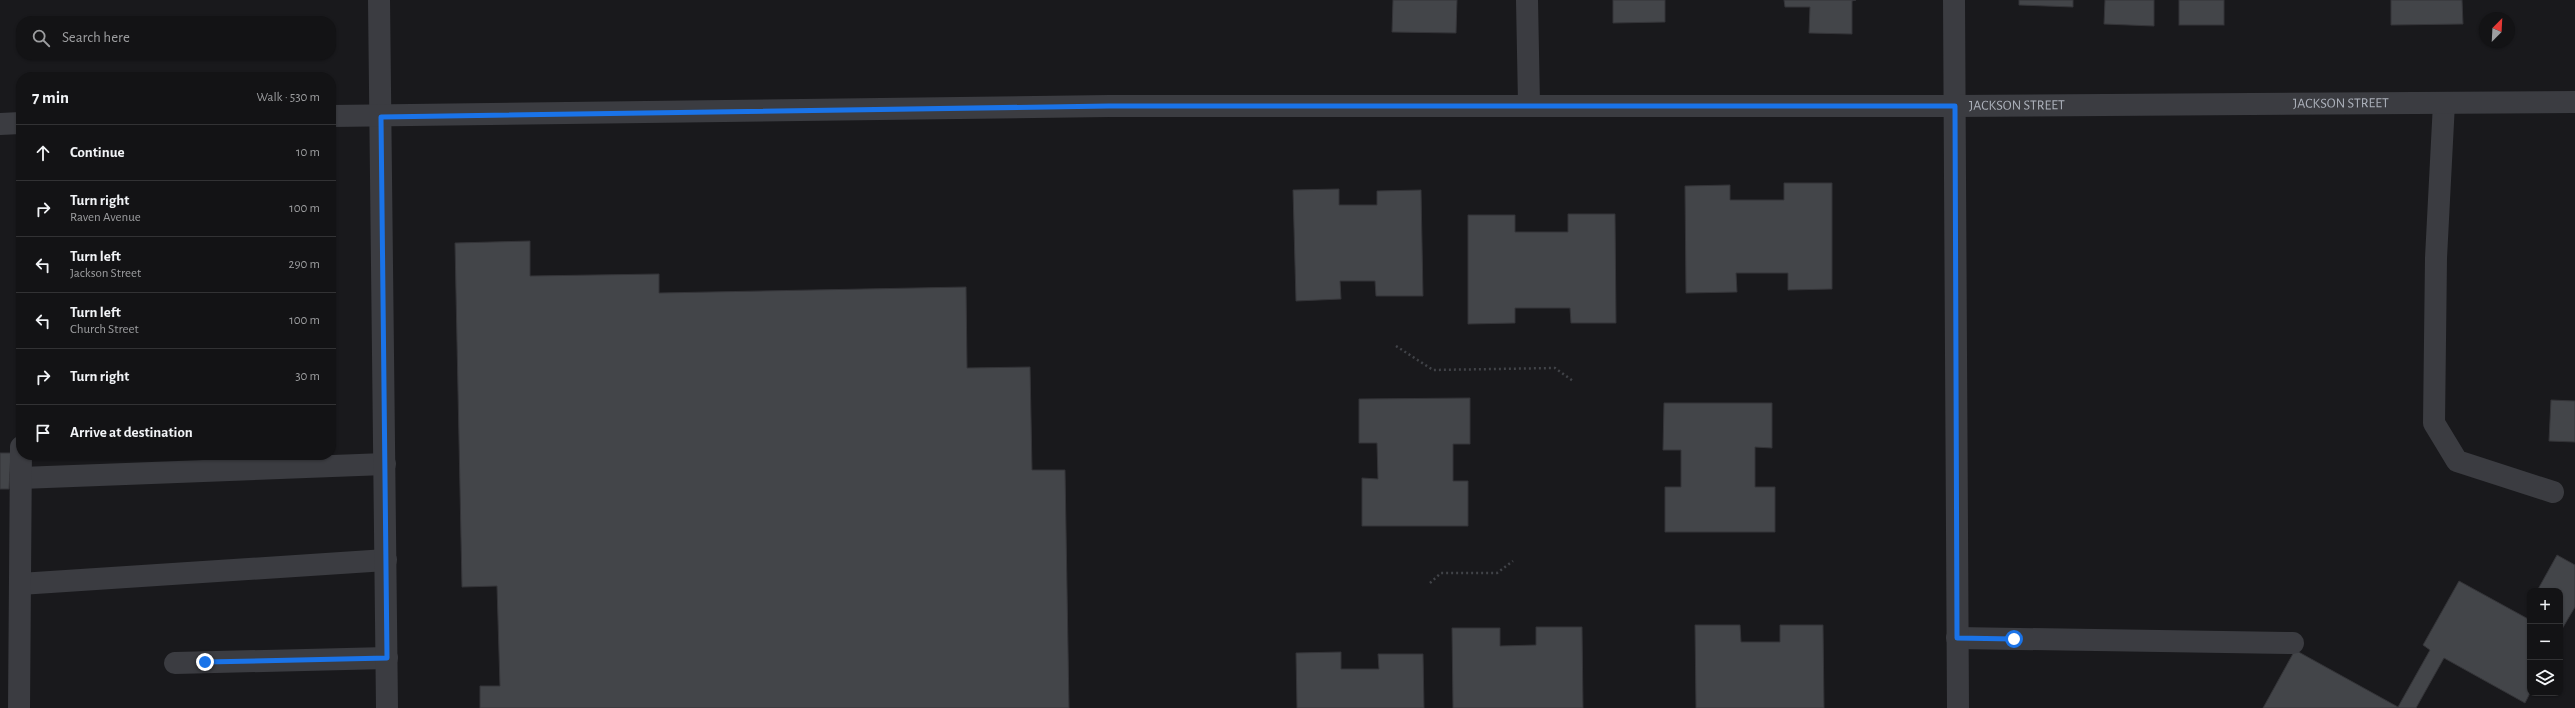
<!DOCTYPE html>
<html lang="en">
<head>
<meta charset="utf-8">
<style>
  body { margin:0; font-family:"Alegreya Sans",sans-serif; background:#202022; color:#f1f3f6 }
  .controls { position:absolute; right:12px; bottom:12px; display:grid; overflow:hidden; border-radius:8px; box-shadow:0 1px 3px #0004 }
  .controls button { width:36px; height:36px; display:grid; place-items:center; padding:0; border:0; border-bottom:1px solid #323234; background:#131315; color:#f1f3f6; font:20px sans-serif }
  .compass { position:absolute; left:2479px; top:12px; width:36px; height:36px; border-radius:50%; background:#131315; box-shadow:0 1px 3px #0004; rotate:24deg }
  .stop { position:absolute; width:12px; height:12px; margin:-9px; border:3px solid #1a73e8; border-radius:50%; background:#fff }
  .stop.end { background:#1a73e8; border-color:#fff; box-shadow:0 1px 4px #0008 }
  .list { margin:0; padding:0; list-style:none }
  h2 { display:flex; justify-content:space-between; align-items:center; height:52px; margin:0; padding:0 16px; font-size:17px }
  h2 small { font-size:13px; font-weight:400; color:#9d9ea0 }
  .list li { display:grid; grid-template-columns:26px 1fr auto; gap:12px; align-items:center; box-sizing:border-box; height:56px; padding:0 16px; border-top:1px solid #323234 }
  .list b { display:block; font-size:15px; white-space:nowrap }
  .list p { margin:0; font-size:13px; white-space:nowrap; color:#9d9ea0 }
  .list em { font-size:13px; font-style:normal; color:#9d9ea0 }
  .icon { flex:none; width:22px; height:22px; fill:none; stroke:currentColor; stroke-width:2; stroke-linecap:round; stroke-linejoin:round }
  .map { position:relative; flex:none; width:2575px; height:708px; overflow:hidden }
  .search { position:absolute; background:#131315; box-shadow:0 1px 3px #0004; left:16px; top:16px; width:320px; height:44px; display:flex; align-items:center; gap:10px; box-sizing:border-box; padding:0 14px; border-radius:16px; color:#9d9ea0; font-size:15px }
  .panel { position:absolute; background:#131315; box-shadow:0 1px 3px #0004; left:16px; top:72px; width:320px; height:388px; border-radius:16px }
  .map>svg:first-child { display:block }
</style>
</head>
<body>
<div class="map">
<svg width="2575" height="708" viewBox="0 0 2575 708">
  <rect width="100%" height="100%" fill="#19191c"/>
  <g fill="#434549" stroke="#343438">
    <path d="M 1393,0 L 1457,0 L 1456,33 L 1392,32 Z"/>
    <path d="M 1613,0 L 1665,0 L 1665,22 L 1613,23 Z"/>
    <path d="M 1784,0 L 1856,0 L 1852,1 L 1852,34 L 1809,33 L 1810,7 L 1785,7 Z"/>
    <path d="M 2019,0 L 2073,0 L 2073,7 L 2019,5 Z"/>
    <path d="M 2105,0 L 2154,0 L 2154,26 L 2104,24 Z"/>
    <rect x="2179" y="0" width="45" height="25"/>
    <path d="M 2391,0 L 2462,0 L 2463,24 L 2391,25 Z"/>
    <path d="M 1784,183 L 1832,183 L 1832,289 L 1788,290 L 1788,273 L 1736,273 L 1737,292 L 1686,293 L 1685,186 L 1730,185 L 1730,200 L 1784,200 Z"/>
    <path d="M 1339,189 L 1339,205 L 1377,205 L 1377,191 L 1421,190 L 1423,296 L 1376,296 L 1375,281 L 1340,281 L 1341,299 L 1296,301 L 1293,190 Z"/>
    <path d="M 1568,214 L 1615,214 L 1616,323 L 1571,323 L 1570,308 L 1515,308 L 1515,323 L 1468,324 L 1468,215 L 1515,215 L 1515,232 L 1568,232 Z"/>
    <path d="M 530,241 L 530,276 L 659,274 L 659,293 L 966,287 L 967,368 L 1030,367 L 1032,470 L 1065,470 L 1069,708 L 480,708 L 480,686 L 500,686 L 497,586 L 462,587 L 455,243 Z"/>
    <path d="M 1470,398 L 1470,444 L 1453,444 L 1453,481 L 1468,481 L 1468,526 L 1362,526 L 1362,478 L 1378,479 L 1377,443 L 1359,443 L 1359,399 Z"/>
    <path d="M 2551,400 L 2575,401 L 2575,442 L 2549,441 Z"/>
    <path d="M 1664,403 L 1772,403 L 1772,448 L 1755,447 L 1755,487 L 1775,487 L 1775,532 L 1665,532 L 1665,487 L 1681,487 L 1681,450 L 1663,450 Z"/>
    <path d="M 0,453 L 11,453 L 9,489 L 0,489 Z"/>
    <path d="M 2557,555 L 2575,565 L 2575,607 L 2562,629 L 2560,628 L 2560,591 L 2537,591 Z"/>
    <path d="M 2459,581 L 2530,620 L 2530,693 L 2525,703 L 2444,658 L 2416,708 L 2263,708 L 2295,650 L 2398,707 L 2430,650 L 2423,645 Z"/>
    <path d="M 1695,625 L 1740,625 L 1741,642 L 1780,642 L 1780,625 L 1823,625 L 1824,708 L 1696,708 Z"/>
    <path d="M 1536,627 L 1582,627 L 1583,708 L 1453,708 L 1452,628 L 1500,628 L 1500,646 L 1536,645 Z"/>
    <path d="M 1341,652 L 1341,669 L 1379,669 L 1378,654 L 1423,654 L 1424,708 L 1297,708 L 1296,653 Z"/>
  </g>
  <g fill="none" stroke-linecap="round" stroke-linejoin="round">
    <g stroke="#414348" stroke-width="2.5" stroke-dasharray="2 3" stroke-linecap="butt">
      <path d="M 1396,346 L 1433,370 L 1555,368 L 1573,381"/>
      <path d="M 1430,583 L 1441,573 L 1497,573 L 1513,561"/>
    </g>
    <g stroke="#3b3c41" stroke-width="22">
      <path d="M 2444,103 L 2436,258 L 2434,423 L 2457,461 L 2553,492"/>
      <path d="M 21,478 L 385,464"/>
      <path d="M 20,584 L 386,560"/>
      <path d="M 1957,638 L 2293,643"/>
      <path d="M 175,663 L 387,658"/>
    </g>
    <g stroke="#3b3c41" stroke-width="22">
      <path d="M 379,0 L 387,708"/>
      <path d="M 1527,0 L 1529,104"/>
      <path d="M 1954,0 L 1958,708"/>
      <path id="s1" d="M 331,116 L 1109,106 L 1955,106 L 2575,102"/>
      <path d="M 0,124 L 21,123"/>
      <path d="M 19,708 L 21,447"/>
    </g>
  </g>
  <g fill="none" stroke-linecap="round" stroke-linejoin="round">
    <path stroke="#1a73e8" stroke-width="5" d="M 205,662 L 387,658 L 381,117 L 1109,106 L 1955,106 L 1957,638 L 2014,639"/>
  </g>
  <g text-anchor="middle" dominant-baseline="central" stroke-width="3.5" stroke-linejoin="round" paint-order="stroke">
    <g font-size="14" fill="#acb1bb" stroke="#141417">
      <text stroke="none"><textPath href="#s1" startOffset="2010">JACKSON STREET</textPath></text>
      <text stroke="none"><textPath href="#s1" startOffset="1686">JACKSON STREET</textPath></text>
    </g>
  </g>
</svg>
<div class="controls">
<button>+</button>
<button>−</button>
<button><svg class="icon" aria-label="layers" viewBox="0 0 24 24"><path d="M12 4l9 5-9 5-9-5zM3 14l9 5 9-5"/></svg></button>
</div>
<svg class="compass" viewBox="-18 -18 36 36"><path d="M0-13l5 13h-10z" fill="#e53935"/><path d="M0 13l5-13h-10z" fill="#9d9ea0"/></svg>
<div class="stop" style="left:2014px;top:639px"></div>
<div class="stop end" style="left:205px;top:662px"></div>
<div class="search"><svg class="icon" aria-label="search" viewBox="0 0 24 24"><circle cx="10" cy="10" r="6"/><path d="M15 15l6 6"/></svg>Search here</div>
<section class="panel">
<h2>7 min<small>Walk · 530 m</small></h2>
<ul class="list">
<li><svg class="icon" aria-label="ahead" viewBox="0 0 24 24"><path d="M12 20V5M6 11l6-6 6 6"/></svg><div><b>Continue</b></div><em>10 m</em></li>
<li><svg class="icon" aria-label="right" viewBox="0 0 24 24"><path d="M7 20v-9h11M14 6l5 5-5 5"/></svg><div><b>Turn right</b><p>Raven Avenue</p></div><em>100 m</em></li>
<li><svg class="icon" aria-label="left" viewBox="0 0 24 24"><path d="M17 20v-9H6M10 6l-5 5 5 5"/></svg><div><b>Turn left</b><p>Jackson Street</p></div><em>290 m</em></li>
<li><svg class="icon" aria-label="left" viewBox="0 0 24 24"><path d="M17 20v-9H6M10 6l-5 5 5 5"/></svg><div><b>Turn left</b><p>Church Street</p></div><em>100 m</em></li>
<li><svg class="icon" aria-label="right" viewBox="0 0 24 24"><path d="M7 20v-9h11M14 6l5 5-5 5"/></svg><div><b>Turn right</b></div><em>30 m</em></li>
<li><svg class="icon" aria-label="arrive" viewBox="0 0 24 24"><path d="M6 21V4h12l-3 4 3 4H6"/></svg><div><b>Arrive at destination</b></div></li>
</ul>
</section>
</div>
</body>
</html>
